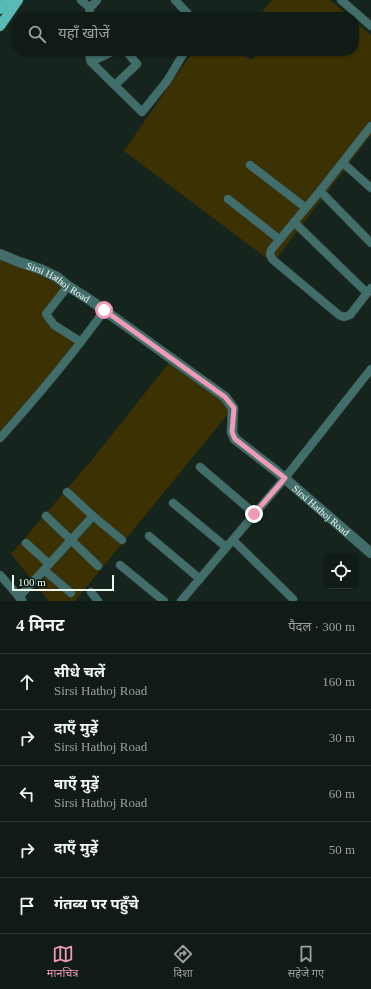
<!DOCTYPE html>
<html lang="hi">
<head>
<meta charset="utf-8">
<style>
  body { margin:0; font-family:"Times New Roman","Noto Sans Devanagari",serif; background:#1e2822; color:#f1f3f6 }
  .controls { position:absolute; right:12px; bottom:12px; display:grid; overflow:hidden; border-radius:8px; box-shadow:0 1px 3px #0004 }
  .controls button { width:36px; height:36px; display:grid; place-items:center; padding:0; border:0; border-bottom:1px solid #303934; background:#101b15; color:#f1f3f6; font:20px sans-serif }
  .scale { position:absolute; left:12px; bottom:10px; width:102px; box-sizing:border-box; padding-left:4px; border:2px solid #eef8f1; border-top:0; font-size:11px; line-height:14px; white-space:nowrap; color:#eef8f1; -webkit-text-stroke:3px #0c1b13; paint-order:stroke }
  .stop { position:absolute; width:12px; height:12px; margin:-9px; border:3px solid #ef9ab7; border-radius:50%; background:#fff }
  .stop.end { background:#ef9ab7; border-color:#fff; box-shadow:0 1px 4px #0008 }
  .list { margin:0; padding:0; list-style:none }
  h2 { display:flex; justify-content:space-between; align-items:center; height:52px; margin:0; padding:0 16px; font-size:17px }
  h2 small { font-size:13px; font-weight:400; color:#9ca1a0 }
  .list li { display:grid; grid-template-columns:26px 1fr auto; gap:12px; align-items:center; box-sizing:border-box; height:56px; padding:0 16px; border-top:1px solid #303934 }
  .list b { display:block; font-size:15px; white-space:nowrap }
  .list p { margin:0; font-size:13px; white-space:nowrap; color:#9ca1a0 }
  .list em { font-size:13px; font-style:normal; color:#9ca1a0 }
  .icon { flex:none; width:22px; height:22px; fill:none; stroke:currentColor; stroke-width:2; stroke-linecap:round; stroke-linejoin:round }
  .map { position:relative; flex:none; width:371px; height:601px; overflow:hidden }
  .search { position:absolute; background:#101b15; box-shadow:0 1px 3px #0004; left:12px; right:12px; top:12px; height:44px; display:flex; align-items:center; gap:10px; box-sizing:border-box; padding:0 14px; border-radius:16px; color:#9ca1a0; font-size:15px }
  .sheet { height:332px; background:#101b15 }
  nav { display:flex; justify-content:space-around; align-items:center; box-sizing:border-box; height:56px; border-top:1px solid #303934; background:#101b15; font-size:11px; color:#9ca1a0 }
  nav a { display:grid; justify-items:center; gap:2px }
  nav .on { color:#ef9ab7 }
  .map>svg:first-child { display:block }
</style>
</head>
<body>
<div class="map">
<svg width="371" height="601" viewBox="0 0 371 601">
  <rect width="100%" height="100%" fill="#15241c"/>
  <g fill="#3c3103">
    <path d="M 272,0 L 330,0 L 350,17 L 258,17 Z"/>
    <path d="M 354,21 L 371,35 L 371,135 L 273,263 L 124,151 L 193,51 L 238,51 L 251,60 L 259,53 L 259,51 L 354,51 Z"/>
    <path d="M 0,254 L 68,286 L 46,314 L 81,342 L 0,438 Z"/>
    <path d="M 172,359 L 233,408 L 75,601 L 49,601 L 11,554 L 91,461 Z"/>
  </g>
  <g fill="none" stroke-linecap="round" stroke-linejoin="round">
    <g stroke="#33423a" stroke-width="9">
      <g id="minor">
        <path d="M 81,0 L 90,8"/>
        <path d="M 175,0 L 191,17"/>
        <path d="M 341,0 L 371,26"/>
        <path d="M 89,17 L 90,8 L 97,0"/>
        <path d="M 88,51 L 91,62 L 142,112 L 167,81 L 185,51"/>
        <path d="M 91,62 L 114,51"/>
        <path d="M 115,85 L 137,64 L 126,51"/>
        <path d="M 371,126 L 320,191 L 271,250 L 270,254 L 272,259 L 339,315 L 344,317 L 350,315 L 371,288"/>
        <path d="M 343,163 L 371,188"/>
        <path d="M 250,165 L 306,208"/>
        <path d="M 320,191 L 371,243"/>
        <path d="M 228,199 L 279,239"/>
        <path d="M 294,222 L 367,293"/>
        <path d="M 68,286 L 46,314 L 54,325 L 81,342"/>
        <path d="M 0,438 C 37,397 72,355 104,311"/>
        <path d="M 200,467 L 255,514"/>
        <path d="M 173,503 L 226,547"/>
        <path d="M 46,516 L 98,566"/>
        <path d="M 93,516 L 122,540"/>
        <path d="M 149,536 L 200,579"/>
        <path d="M 233,540 L 293,599"/>
        <path d="M 26,543 L 49,564"/>
        <path d="M 120,565 L 164,601"/>
        <path d="M 44,570 L 71,593"/>
        <path d="M 0,575 L 22,600"/>
        <path d="M 91,592 L 98,601"/>
        <path d="M 19,597 L 93,516 L 67,492"/>
        <path d="M 181,601 L 285,478 L 371,369"/>
      </g>
    </g>
    <g stroke="#33423a" stroke-width="11">
      <g id="tertiary">
        <path id="s1" d="M 0,254 L 19,262 L 40,269 L 57,277 L 68,286 L 90,300 L 225,397 L 233,408 L 232,432 L 235,439 L 275,470 L 371,553"/>
      </g>
    </g>
    <g stroke="#33423a" stroke-width="11">
      <g id="primary">
        <path d="M 0,9 L 7,0"/>
        <path d="M 0,26 L 18,0"/>
      </g>
    </g>
    <use href="#minor" stroke="#416d6b" stroke-width="8"/>
    <use href="#tertiary" stroke="#416d6b" stroke-width="10"/>
    <use href="#primary" stroke="#59bbb6" stroke-width="10"/>
  </g>
  <g fill="none" stroke-linecap="round" stroke-linejoin="round">
    <path stroke="#ef9ab7" stroke-width="5" d="M 104,310 L 225,397 L 234,408 L 232,432 L 235,439 L 285,478 L 254,514"/>
  </g>
  <g text-anchor="middle" dominant-baseline="central" stroke-width="3" stroke-linejoin="round" paint-order="stroke">
    <g font-size="10" fill="#eef8f1" stroke="#0c1b13">
      <text stroke="none"><textPath href="#s1" startOffset="65">Sirsi Hathoj Road</textPath></text>
      <text stroke="none"><textPath href="#s1" startOffset="425">Sirsi Hathoj Road</textPath></text>
    </g>
  </g>
</svg>
<div class="controls">
<button><svg class="icon" aria-label="locate" viewBox="0 0 24 24"><circle cx="12" cy="12" r="6"/><path d="M12 2v4M12 18v4M2 12h4M18 12h4"/></svg></button>
</div>
<div class="scale">100 m</div>
<div class="stop" style="left:104px;top:310px"></div>
<div class="stop end" style="left:254px;top:514px"></div>
<div class="search"><svg class="icon" aria-label="search" viewBox="0 0 24 24"><circle cx="10" cy="10" r="6"/><path d="M15 15l6 6"/></svg>यहाँ खोजें</div>
</div>
<section class="sheet">
<h2>4 मिनट<small>पैदल · 300 m</small></h2>
<ul class="list">
<li><svg class="icon" aria-label="ahead" viewBox="0 0 24 24"><path d="M12 20V5M6 11l6-6 6 6"/></svg><div><b>सीधे चलें</b><p>Sirsi Hathoj Road</p></div><em>160 m</em></li>
<li><svg class="icon" aria-label="right" viewBox="0 0 24 24"><path d="M7 20v-9h11M14 6l5 5-5 5"/></svg><div><b>दाएँ मुड़ें</b><p>Sirsi Hathoj Road</p></div><em>30 m</em></li>
<li><svg class="icon" aria-label="left" viewBox="0 0 24 24"><path d="M17 20v-9H6M10 6l-5 5 5 5"/></svg><div><b>बाएँ मुड़ें</b><p>Sirsi Hathoj Road</p></div><em>60 m</em></li>
<li><svg class="icon" aria-label="right" viewBox="0 0 24 24"><path d="M7 20v-9h11M14 6l5 5-5 5"/></svg><div><b>दाएँ मुड़ें</b></div><em>50 m</em></li>
<li><svg class="icon" aria-label="arrive" viewBox="0 0 24 24"><path d="M6 21V4h12l-3 4 3 4H6"/></svg><div><b>गंतव्य पर पहुँचे</b></div></li>
</ul>
</section>
<nav>
<a class="on"><svg class="icon" aria-label="map" viewBox="0 0 24 24"><path d="M3 6l6-2 6 2 6-2v14l-6 2-6-2-6 2zM9 4v14M15 6v14"/></svg>मानचित्र</a>
<a><svg class="icon" aria-label="directions" viewBox="0 0 24 24"><path d="M12 3l9 9-9 9-9-9zM9 14v-3h6M13 9l2 2-2 2"/></svg>दिशा</a>
<a><svg class="icon" aria-label="saved" viewBox="0 0 24 24"><path d="M7 4h10v16l-5-4-5 4z"/></svg>सहेजे गए</a>
</nav>
</body>
</html>
